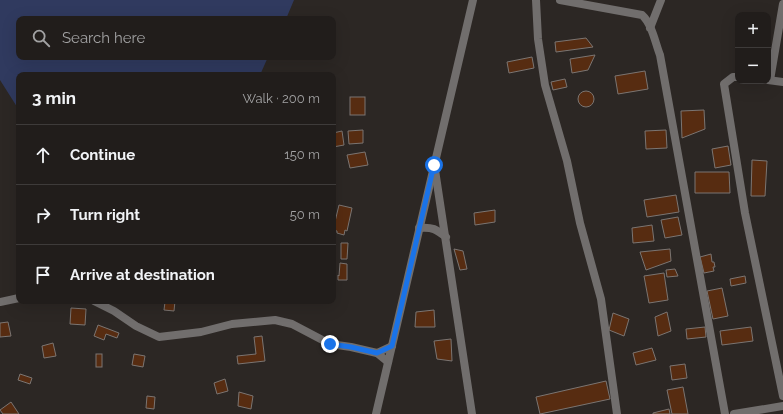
<!DOCTYPE html>
<html lang="en">
<head>
<meta charset="utf-8">
<style>
  body { margin:0; font-family:Raleway,sans-serif; background:#2d2a28; color:#f1f3f6 }
  .controls { position:absolute; right:12px; top:12px; display:grid; overflow:hidden; border-radius:8px; box-shadow:0 4px 16px #0002 }
  .controls button { width:36px; height:36px; display:grid; place-items:center; padding:0; border:0; border-bottom:1px solid #3e3b3a; background:#211d1b; color:#f1f3f6; font:20px sans-serif }
  .stop { position:absolute; width:12px; height:12px; margin:-9px; border:3px solid #1a73e8; border-radius:50%; background:#fff }
  .stop.end { background:#1a73e8; border-color:#fff; box-shadow:0 1px 4px #0008 }
  .list { margin:0; padding:0; list-style:none }
  h2 { display:flex; justify-content:space-between; align-items:center; height:52px; margin:0; padding:0 16px; font-size:17px }
  h2 small { font-size:13px; font-weight:400; color:#a2a2a3 }
  .list li { display:grid; grid-template-columns:26px 1fr auto; gap:12px; align-items:center; box-sizing:border-box; height:60px; padding:0 16px; border-top:1px solid #3e3b3a }
  .list b { display:block; font-size:15px; white-space:nowrap }
  .list em { font-size:13px; font-style:normal; color:#a2a2a3 }
  .icon { flex:none; width:22px; height:22px; fill:none; stroke:currentColor; stroke-width:2; stroke-linecap:round; stroke-linejoin:round }
  .map { position:relative; flex:none; width:783px; height:414px; overflow:hidden }
  .search { position:absolute; background:#211d1b; box-shadow:0 4px 16px #0002; left:16px; top:16px; width:320px; height:44px; display:flex; align-items:center; gap:10px; box-sizing:border-box; padding:0 14px; border-radius:8px; color:#a2a2a3; font-size:15px }
  .panel { position:absolute; background:#211d1b; box-shadow:0 4px 16px #0002; left:16px; top:72px; width:320px; height:232px; border-radius:8px }
  .map>svg:first-child { display:block }
</style>
</head>
<body>
<div class="map">
<svg width="783" height="414" viewBox="0 0 783 414">
  <rect width="100%" height="100%" fill="#2c2724"/>
  <path fill="#303a5f" d="M 0,0 L 294,0 L 286,19 L 19,19 L 19,57 L 268,57 L 260,75 L 19,75 L 19,110 L 0,80 Z"/>
  <g fill="#572c11" stroke="#7b7572">
    <path d="M 586,38 L 593,47 L 556,52 L 555,42 Z"/>
    <path d="M 595,55 L 588,70 L 572,73 L 570,59 Z"/>
    <path d="M 532,57 L 534,68 L 509,73 L 507,62 Z"/>
    <path d="M 645,71 L 648,89 L 618,94 L 615,76 Z"/>
    <path d="M 565,79 L 567,87 L 553,90 L 551,82 Z"/>
    <circle cx="586" cy="99" r="8"/>
    <rect x="350" y="97" width="15" height="18"/>
    <path d="M 704,110 L 705,129 L 682,138 L 681,111 Z"/>
    <path d="M 363,130 L 363,143 L 349,144 L 348,131 Z"/>
    <path d="M 666,130 L 667,148 L 646,149 L 645,131 Z"/>
    <path d="M 342,131 L 344,145 L 333,147 L 333,133 Z"/>
    <path d="M 728,146 L 731,165 L 715,168 L 712,149 Z"/>
    <path d="M 365,152 L 368,165 L 350,168 L 347,155 Z"/>
    <path d="M 752,160 L 767,161 L 765,196 L 751,196 Z"/>
    <path d="M 695,172 L 729,172 L 730,193 L 695,193 Z"/>
    <path d="M 676,195 L 679,212 L 647,217 L 644,200 Z"/>
    <path d="M 339,205 L 352,208 L 347,231 L 345,230 L 344,235 L 337,233 L 337,231 L 333,230 Z"/>
    <path d="M 495,210 L 495,222 L 475,225 L 474,213 Z"/>
    <path d="M 678,217 L 682,235 L 665,238 L 661,220 Z"/>
    <path d="M 652,225 L 654,241 L 633,243 L 632,228 Z"/>
    <path d="M 341,243 L 348,243 L 347,259 L 341,259 Z"/>
    <path d="M 454,249 L 463,251 L 467,269 L 460,270 Z"/>
    <path d="M 670,249 L 671,261 L 646,270 L 640,252 Z"/>
    <path d="M 711,254 L 712,262 L 714,262 L 715,267 L 713,267 L 714,271 L 704,273 L 700,257 Z"/>
    <path d="M 340,263 L 347,264 L 347,280 L 338,280 L 338,275 L 339,276 Z"/>
    <path d="M 675,269 L 678,276 L 667,277 L 666,270 Z"/>
    <path d="M 664,273 L 668,300 L 649,303 L 644,276 Z"/>
    <path d="M 745,276 L 746,283 L 731,286 L 730,279 Z"/>
    <path d="M 722,288 L 728,316 L 713,319 L 707,291 Z"/>
    <path d="M 170,301 L 175,301 L 174,311 L 164,310 L 165,302 L 170,303 Z"/>
    <path d="M 71,308 L 86,309 L 85,325 L 70,324 Z"/>
    <path d="M 434,310 L 435,327 L 415,327 L 416,312 Z"/>
    <path d="M 667,312 L 671,331 L 658,336 L 655,317 Z"/>
    <path d="M 613,313 L 629,319 L 624,336 L 609,330 Z"/>
    <path d="M 8,322 L 11,336 L 0,337 L 0,323 Z"/>
    <path d="M 98,325 L 119,333 L 117,338 L 106,334 L 104,340 L 94,336 Z"/>
    <path d="M 705,327 L 706,337 L 687,339 L 686,329 Z"/>
    <path d="M 751,327 L 753,341 L 722,345 L 720,331 Z"/>
    <path d="M 262,336 L 265,361 L 238,364 L 237,356 L 256,354 L 254,337 Z"/>
    <path d="M 451,339 L 452,361 L 437,359 L 434,341 Z"/>
    <path d="M 53,343 L 56,356 L 44,358 L 42,346 Z"/>
    <path d="M 652,348 L 656,360 L 636,365 L 633,353 Z"/>
    <rect x="96" y="354" width="6" height="13"/>
    <path d="M 134,354 L 145,356 L 143,367 L 132,365 Z"/>
    <path d="M 685,364 L 687,378 L 672,380 L 670,366 Z"/>
    <path d="M 20,374 L 32,378 L 30,384 L 18,380 Z"/>
    <path d="M 225,379 L 228,391 L 217,394 L 214,383 Z"/>
    <path d="M 606,381 L 610,399 L 540,414 L 536,397 Z"/>
    <path d="M 683,387 L 688,414 L 672,414 L 667,390 Z"/>
    <path d="M 239,392 L 253,396 L 251,409 L 238,406 Z"/>
    <path d="M 147,396 L 155,397 L 154,409 L 146,408 Z"/>
    <path d="M 11,402 L 19,414 L 3,414 L 0,410 Z"/>
    <path d="M 669,409 L 670,414 L 653,414 L 653,413 Z"/>
  </g>
  <g fill="none" stroke-linecap="round" stroke-linejoin="round">
    <g stroke="#716e6d" stroke-width="8">
      <path d="M 536,0 L 538,39 L 545,85 L 567,161 L 580,223 L 601,299 L 617,414"/>
      <path d="M 560,0 L 642,15 C 652,24 655,42 660,55 L 725,414"/>
      <path d="M 650,28 L 661,0"/>
      <path d="M 738,77 L 733,77 L 724,84 L 745,213 L 783,396"/>
      <path d="M 768,80 L 783,82"/>
      <path d="M 770,80 L 783,4"/>
      <path d="M 435,170 L 472,414"/>
      <path d="M 419,228 C 433,227 436,229 446,237"/>
      <path d="M 94,301 L 114,311 L 136,326 L 159,337 L 201,332 L 232,324 L 275,320 L 292,324 L 330,344 L 351,347 L 377,353"/>
      <path d="M 0,302 L 19,298"/>
      <path d="M 388,362 L 377,353 L 392,346"/>
      <path d="M 376,414 L 473,0"/>
      <path d="M 734,414 L 783,406"/>
    </g>
  </g>
  <g fill="none" stroke-linecap="round" stroke-linejoin="round">
    <path stroke="#1a73e8" stroke-width="5" d="M 330,344 L 351,347 L 377,353 L 392,346 L 434,165"/>
  </g>
</svg>
<div class="controls">
<button>+</button>
<button>−</button>
</div>
<div class="stop" style="left:434px;top:165px"></div>
<div class="stop end" style="left:330px;top:344px"></div>
<div class="search"><svg class="icon" aria-label="search" viewBox="0 0 24 24"><circle cx="10" cy="10" r="6"/><path d="M15 15l6 6"/></svg>Search here</div>
<section class="panel">
<h2>3 min<small>Walk · 200 m</small></h2>
<ul class="list">
<li><svg class="icon" aria-label="ahead" viewBox="0 0 24 24"><path d="M12 20V5M6 11l6-6 6 6"/></svg><div><b>Continue</b></div><em>150 m</em></li>
<li><svg class="icon" aria-label="right" viewBox="0 0 24 24"><path d="M7 20v-9h11M14 6l5 5-5 5"/></svg><div><b>Turn right</b></div><em>50 m</em></li>
<li><svg class="icon" aria-label="arrive" viewBox="0 0 24 24"><path d="M6 21V4h12l-3 4 3 4H6"/></svg><div><b>Arrive at destination</b></div></li>
</ul>
</section>
</div>
</body>
</html>
